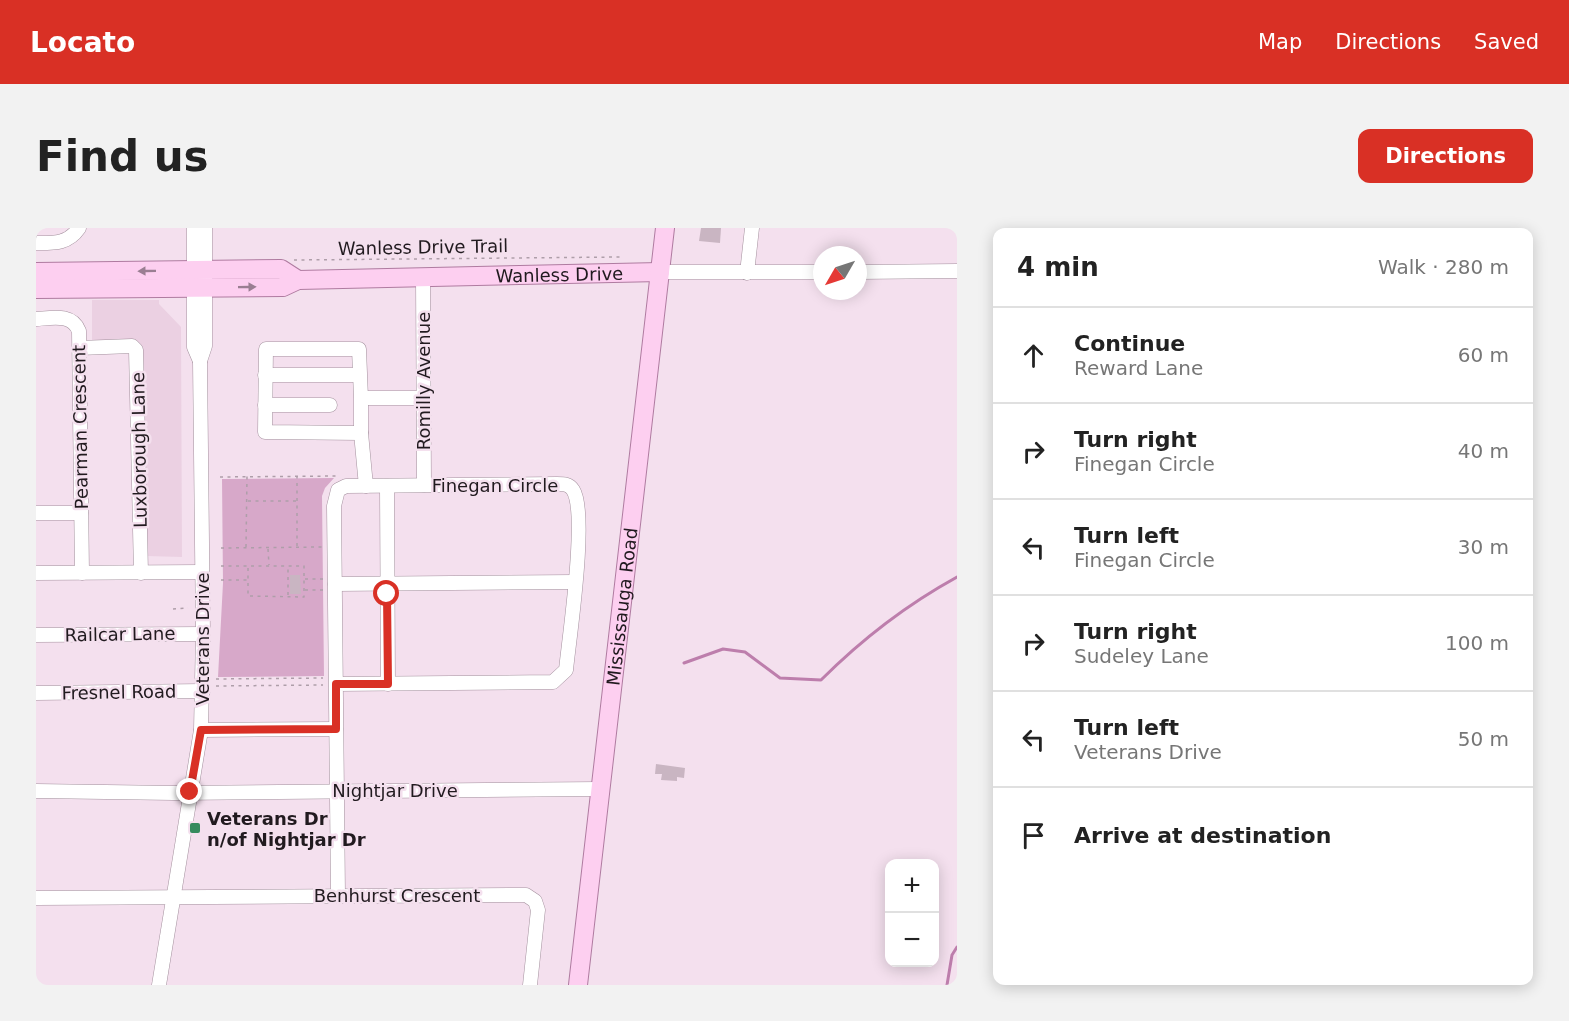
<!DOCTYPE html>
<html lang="en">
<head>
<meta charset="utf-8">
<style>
  body { margin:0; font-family:"DejaVu Sans",sans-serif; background:#f2f2f2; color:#222 }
  .controls { position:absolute; right:18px; bottom:18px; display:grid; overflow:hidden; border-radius:12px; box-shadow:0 3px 15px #0003 }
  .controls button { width:54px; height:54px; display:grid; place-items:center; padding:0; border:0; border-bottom:2px solid #e0e0e0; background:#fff; color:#222; font:30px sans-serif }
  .compass { position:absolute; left:777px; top:18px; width:54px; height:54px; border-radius:50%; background:#fff; box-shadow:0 3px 15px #0003; rotate:231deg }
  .stop { position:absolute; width:18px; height:18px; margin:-14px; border:4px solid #d93025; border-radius:50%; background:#fff }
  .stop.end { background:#d93025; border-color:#fff; box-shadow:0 2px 6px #0008 }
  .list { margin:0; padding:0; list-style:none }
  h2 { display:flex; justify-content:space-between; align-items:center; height:78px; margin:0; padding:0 24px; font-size:26px }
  h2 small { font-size:20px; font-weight:400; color:#767676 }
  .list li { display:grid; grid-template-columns:39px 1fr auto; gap:18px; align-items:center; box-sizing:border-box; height:96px; padding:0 24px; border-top:2px solid #e0e0e0 }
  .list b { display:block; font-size:22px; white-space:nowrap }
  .list p { margin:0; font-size:20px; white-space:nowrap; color:#767676 }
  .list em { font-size:20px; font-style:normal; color:#767676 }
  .icon { flex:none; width:33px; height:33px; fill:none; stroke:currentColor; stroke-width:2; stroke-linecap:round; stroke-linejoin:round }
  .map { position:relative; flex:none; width:921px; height:757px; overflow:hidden; border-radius:12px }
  header { display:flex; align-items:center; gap:36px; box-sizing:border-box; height:84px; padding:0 30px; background:#d93025; color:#fff }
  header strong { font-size:28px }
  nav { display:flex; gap:33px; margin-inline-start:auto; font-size:21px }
  .intro { display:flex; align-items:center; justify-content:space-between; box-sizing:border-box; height:144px; padding:0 36px }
  h1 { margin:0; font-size:42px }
  .button { padding:15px 27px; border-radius:12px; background:#d93025; color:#fff; font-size:21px; font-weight:700 }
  main { display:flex; gap:36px; padding:0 36px }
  aside { flex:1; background:#fff; border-radius:12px; box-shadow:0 3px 15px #0003 }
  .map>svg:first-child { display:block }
</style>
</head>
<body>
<header>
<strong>Locato</strong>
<nav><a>Map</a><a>Directions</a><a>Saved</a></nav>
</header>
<div class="intro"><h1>Find us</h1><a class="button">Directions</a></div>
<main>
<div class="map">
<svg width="921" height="757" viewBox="0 0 921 757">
  <rect width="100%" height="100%" fill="#f4e0ee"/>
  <path fill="#ebd0e2" d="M 56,72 L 123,72 L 123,76 L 145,99 L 146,329 L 110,328 L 106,125 L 56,114 Z"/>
  <path fill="#d7a8c9" d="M 298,250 L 289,260 L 286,268 L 288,448 L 182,449 L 187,355 L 186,251 Z"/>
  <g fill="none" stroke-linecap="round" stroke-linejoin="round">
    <g stroke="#bd7eac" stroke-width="3">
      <path d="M 648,435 L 687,421 L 709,424 L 744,450 L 785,452 C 826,411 870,377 921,349"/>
      <path d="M 911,757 L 916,727 L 921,719"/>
    </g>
  </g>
  <g fill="#c9b5c2">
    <path d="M 665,0 L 685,0 L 684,15 L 663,13 Z"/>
    <path d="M 254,347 L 264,347 L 265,366 L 254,366 Z"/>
    <path d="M 620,536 L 649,540 L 648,550 L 641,549 L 641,553 L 625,552 L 626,546 L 619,546 Z"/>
  </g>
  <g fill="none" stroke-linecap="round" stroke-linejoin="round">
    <g stroke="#a3909d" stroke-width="15">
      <g id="minor">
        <path d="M 158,0 L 158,119 L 164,133"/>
        <path d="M 0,15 C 18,15 32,16 43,0"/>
        <path d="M 624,44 L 786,44"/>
        <path d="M 822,44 L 921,43"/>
        <path d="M 711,45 L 716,0"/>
        <path d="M 387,48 L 388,257"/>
        <path d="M 0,91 C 16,90 36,85 43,103 L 46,345"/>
        <path d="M 43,120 L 96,118 L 100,122 L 105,345"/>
        <path d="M 229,147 L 323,147"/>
        <path d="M 325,170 L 323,121 L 230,121 L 229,204 L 325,205 L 325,170 L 387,170"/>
        <path d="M 229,177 L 294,177"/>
        <path d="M 325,205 L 330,258"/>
        <path d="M 351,258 L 352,456"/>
        <path d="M 0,285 L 45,285"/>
        <path d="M 0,345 L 166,344"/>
        <path d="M 299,356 L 539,354"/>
        <path d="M 0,407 L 167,406"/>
        <path d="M 300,456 L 517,454 L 530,442 C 533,411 552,285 537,262 C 533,256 528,256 521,256 L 310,258 L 302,262 L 298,278 L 302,667"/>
        <path d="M 0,465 L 167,463"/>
        <path d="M 165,502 L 300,501"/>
        <path d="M 0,563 L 138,565 L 564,561"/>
        <path d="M 0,670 L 490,667 L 499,673 L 502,682 L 494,757"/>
        <path d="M 123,757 L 165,502 L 167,406 L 164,133 L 169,118 L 169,0"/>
      </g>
    </g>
    <g stroke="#af7ba0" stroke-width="20">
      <g id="major">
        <path d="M 0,44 L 245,41 L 262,52"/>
        <path id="s1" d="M 0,61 L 247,59 L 262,52 L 624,44"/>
        <path id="s2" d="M 542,757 L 629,0"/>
      </g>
    </g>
    <g stroke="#ae9ea9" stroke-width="1.5" stroke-dasharray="3 4.5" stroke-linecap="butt">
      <path d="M 258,32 L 586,29"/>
      <path d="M 184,249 L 303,248"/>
      <path d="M 212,273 L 261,273"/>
      <path d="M 261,318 L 261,248"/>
      <path d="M 210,319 L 211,248"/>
      <path d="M 185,320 L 287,319"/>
      <path d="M 232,321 L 233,337"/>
      <path d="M 185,338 C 213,338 241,338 268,338 L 268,369 L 212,368 L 212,338"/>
      <path d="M 269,351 L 288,351"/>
      <path d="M 185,352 L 211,352"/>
      <path d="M 269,362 L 288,362"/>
      <path d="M 252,367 L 252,339"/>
      <path d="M 137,381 L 152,380"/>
      <path d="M 180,451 L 287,450"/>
      <path d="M 180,458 L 287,457"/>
    </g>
    <use href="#minor" stroke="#fff" stroke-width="14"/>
    <use href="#major" stroke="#fdcff0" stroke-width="18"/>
  </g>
  <defs><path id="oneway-solid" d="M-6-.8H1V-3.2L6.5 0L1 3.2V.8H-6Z" transform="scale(1.5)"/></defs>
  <g fill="#9a7e92">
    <use href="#oneway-solid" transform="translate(111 43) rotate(179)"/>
    <use href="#oneway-solid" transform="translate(211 59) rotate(-1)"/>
  </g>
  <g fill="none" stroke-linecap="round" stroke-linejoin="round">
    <path stroke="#d93025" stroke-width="8" d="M 154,564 L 165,502 L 300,501 L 300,456 L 352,456 L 351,366"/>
  </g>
  <rect fill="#368b5e" stroke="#f4e0ee" stroke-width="2" x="153" y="594" width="12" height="12" rx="3"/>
  <g text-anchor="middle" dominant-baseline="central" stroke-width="5" stroke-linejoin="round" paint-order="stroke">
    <g font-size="18" fill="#211a1f" stroke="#f4e0ee">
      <text transform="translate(387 19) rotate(-1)">Wanless Drive Trail</text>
      <text stroke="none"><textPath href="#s1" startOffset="525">Wanless Drive</textPath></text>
      <text transform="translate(387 153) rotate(-90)">Romilly Avenue</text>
      <text transform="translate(44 199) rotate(-91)">Pearman Crescent</text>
      <text transform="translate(103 222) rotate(-91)">Luxborough Lane</text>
      <text x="459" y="257">Finegan Circle</text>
      <text stroke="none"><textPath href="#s2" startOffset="381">Mississauga Road</textPath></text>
      <text transform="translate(84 406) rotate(-1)">Railcar Lane</text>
      <text transform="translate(166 411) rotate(-90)">Veterans Drive</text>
      <text transform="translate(83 464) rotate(-1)">Fresnel Road</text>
      <text x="359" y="562">Nightjar Drive</text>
      <text x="361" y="667">Benhurst Crescent</text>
    </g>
    <g font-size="18" font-weight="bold" fill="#211a1f" stroke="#f4e0ee" text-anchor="start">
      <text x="171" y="590">Veterans Dr<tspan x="171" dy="21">n/of Nightjar Dr</tspan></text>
    </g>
  </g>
</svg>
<div class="controls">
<button>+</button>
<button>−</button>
</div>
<svg class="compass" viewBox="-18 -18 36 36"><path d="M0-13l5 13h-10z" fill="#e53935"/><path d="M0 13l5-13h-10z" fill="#767676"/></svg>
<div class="stop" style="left:351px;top:366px"></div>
<div class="stop end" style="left:154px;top:564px"></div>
</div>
<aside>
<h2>4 min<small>Walk · 280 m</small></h2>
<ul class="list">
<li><svg class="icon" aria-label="ahead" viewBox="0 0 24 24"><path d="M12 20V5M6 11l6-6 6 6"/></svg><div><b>Continue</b><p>Reward Lane</p></div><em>60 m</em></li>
<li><svg class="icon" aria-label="right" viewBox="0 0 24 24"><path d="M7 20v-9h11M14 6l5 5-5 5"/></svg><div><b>Turn right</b><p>Finegan Circle</p></div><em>40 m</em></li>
<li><svg class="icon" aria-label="left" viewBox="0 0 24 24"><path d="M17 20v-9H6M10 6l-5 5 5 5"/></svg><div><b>Turn left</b><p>Finegan Circle</p></div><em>30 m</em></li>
<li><svg class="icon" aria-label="right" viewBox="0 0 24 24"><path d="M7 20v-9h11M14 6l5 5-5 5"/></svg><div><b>Turn right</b><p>Sudeley Lane</p></div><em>100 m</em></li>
<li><svg class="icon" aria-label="left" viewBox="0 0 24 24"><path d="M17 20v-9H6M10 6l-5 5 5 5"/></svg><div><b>Turn left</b><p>Veterans Drive</p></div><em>50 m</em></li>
<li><svg class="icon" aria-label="arrive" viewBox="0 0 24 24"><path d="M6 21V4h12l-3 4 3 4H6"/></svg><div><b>Arrive at destination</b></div></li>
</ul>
</aside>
</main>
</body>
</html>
